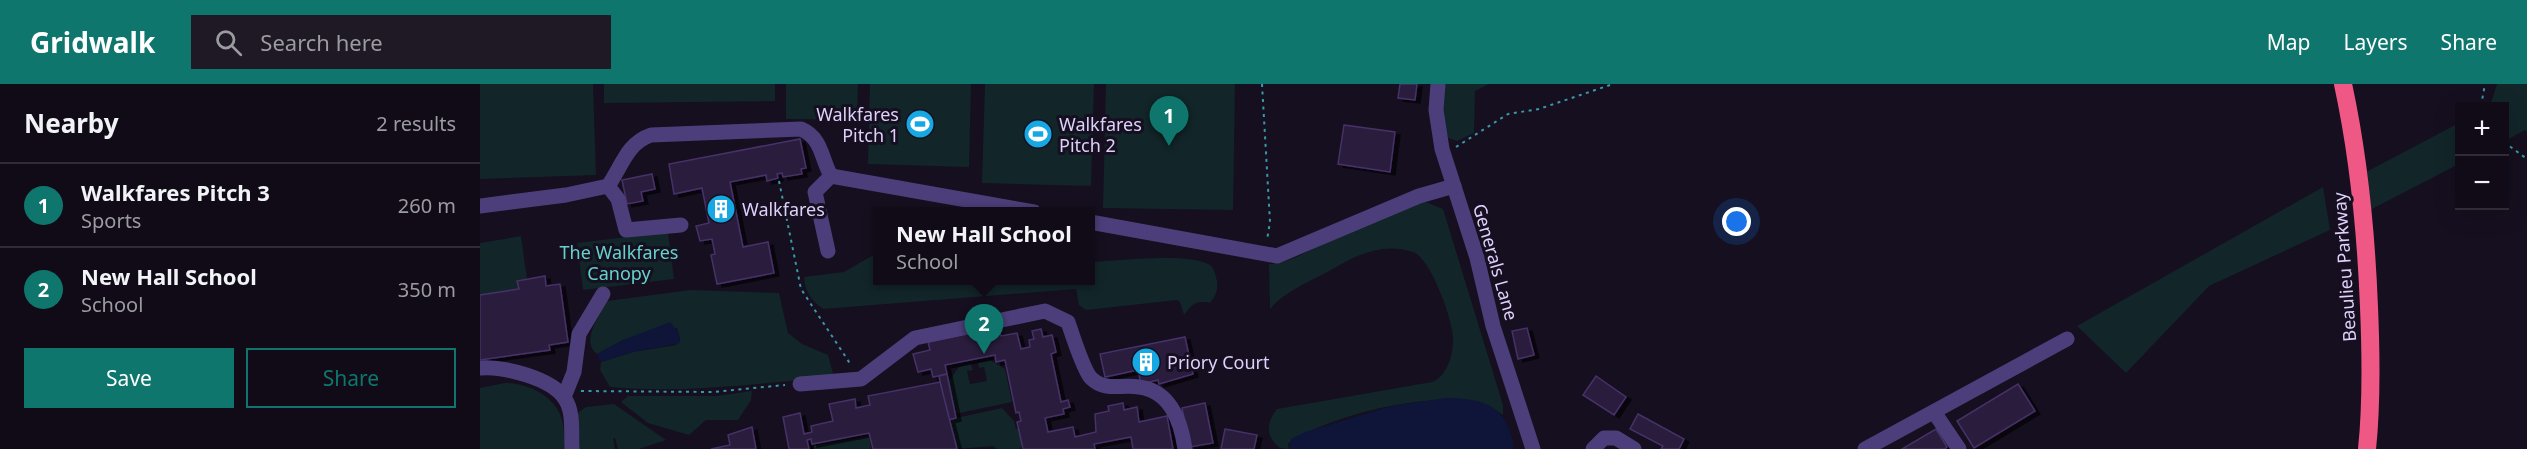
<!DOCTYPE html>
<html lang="en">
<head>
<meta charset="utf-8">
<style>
  body { margin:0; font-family:"Noto Sans",sans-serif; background:#1e1924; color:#f1f3f6 }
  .controls { position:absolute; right:18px; top:18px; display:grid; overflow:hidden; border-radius:0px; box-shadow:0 6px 24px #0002 }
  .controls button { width:54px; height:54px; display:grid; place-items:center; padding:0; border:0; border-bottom:2px solid #302b36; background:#100b17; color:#f1f3f6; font:30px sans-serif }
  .you { position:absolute; left:1257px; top:138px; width:21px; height:21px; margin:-15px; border:4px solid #fff; border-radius:50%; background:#1a73e8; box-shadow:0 0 0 9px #1a73e833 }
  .badge { display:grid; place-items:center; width:39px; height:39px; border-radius:50%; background:#0f766e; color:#fff; font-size:20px; font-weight:700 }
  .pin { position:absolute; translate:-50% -50px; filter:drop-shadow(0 2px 3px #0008) }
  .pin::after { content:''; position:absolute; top:32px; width:21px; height:18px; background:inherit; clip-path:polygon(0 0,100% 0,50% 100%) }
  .popup { position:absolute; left:393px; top:123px; width:222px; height:78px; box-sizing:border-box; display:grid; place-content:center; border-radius:0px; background:#100b17; filter:drop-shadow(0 2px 4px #0005); font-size:20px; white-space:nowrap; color:#9c9ba1 }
  .popup b { font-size:22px; color:#f1f3f6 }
  .popup::after { content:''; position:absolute; left:50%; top:100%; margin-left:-12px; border:12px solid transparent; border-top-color:#100b17 }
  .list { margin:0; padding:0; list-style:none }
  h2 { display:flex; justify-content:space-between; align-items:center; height:78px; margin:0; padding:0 24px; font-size:26px }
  h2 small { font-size:20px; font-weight:400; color:#9c9ba1 }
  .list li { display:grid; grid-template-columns:39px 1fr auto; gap:18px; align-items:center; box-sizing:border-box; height:84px; padding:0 24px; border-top:2px solid #302b36 }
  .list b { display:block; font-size:22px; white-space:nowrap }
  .list p { margin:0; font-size:20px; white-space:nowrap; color:#9c9ba1 }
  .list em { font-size:20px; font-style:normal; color:#9c9ba1 }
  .actions { display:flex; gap:12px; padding:18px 24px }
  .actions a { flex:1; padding:14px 0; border:2px solid #0f766e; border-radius:0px; text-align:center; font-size:21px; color:#0f766e }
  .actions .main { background:#0f766e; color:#fff }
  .icon { flex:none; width:33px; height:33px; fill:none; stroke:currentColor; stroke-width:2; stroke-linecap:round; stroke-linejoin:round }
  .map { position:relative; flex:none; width:2047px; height:365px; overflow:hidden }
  header { display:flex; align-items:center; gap:36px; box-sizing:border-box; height:84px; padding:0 30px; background:#0f766e; color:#fff }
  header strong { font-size:28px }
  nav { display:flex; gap:33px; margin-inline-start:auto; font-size:21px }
  .search { width:420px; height:54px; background:#1e1924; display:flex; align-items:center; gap:15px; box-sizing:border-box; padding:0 21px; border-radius:0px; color:#9c9ba1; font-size:22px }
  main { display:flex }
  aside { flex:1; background:#100b17 }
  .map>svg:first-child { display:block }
</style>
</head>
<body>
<header>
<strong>Gridwalk</strong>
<div class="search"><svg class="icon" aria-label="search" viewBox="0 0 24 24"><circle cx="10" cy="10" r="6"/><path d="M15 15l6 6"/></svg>Search here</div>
<nav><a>Map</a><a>Layers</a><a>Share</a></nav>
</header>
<main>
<aside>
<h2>Nearby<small>2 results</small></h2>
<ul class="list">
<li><span class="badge">1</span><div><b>Walkfares Pitch 3</b><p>Sports</p></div><em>260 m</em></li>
<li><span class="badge">2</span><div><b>New Hall School</b><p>School</p></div><em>350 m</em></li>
</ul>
<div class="actions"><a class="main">Save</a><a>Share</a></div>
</aside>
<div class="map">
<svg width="2047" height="365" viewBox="0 0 2047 365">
  <defs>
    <filter id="shadow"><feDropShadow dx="5" dy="3" stdDeviation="0" flood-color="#0009"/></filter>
  </defs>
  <rect width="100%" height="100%" fill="#150f1f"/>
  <g fill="#122529">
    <path d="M 0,0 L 113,0 L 116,91 L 0,95 Z"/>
    <path d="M 124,0 L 295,0 L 295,17 L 124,19 Z"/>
    <path d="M 306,0 L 378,0 L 377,36 L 306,35 Z"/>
    <path d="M 390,0 L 491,0 L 489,83 L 388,80 Z"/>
    <path d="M 505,0 L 614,0 L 611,102 L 502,99 Z"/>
    <path d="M 626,0 L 755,0 L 753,126 L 623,124 Z"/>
    <path d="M 964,0 L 1009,0 L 995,7 L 994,49 L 977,57 L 968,54 L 962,32 Z"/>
    <path d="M 2017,0 L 2047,0 L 2047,48 L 2045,46 L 2025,57 L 2024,22 L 2010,22 Z"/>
    <path d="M 1979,39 L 1979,80 L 1890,126 L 1886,88 Z"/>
    <path d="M 1843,103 L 1850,146 L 1729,202 L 1646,289 L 1597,242 Z"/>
    <path d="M 946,118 L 963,125 L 1023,321 L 1023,331 C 981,296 848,330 808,360 L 809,365 L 800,364 C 785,352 786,339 797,325 L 952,298 C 967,292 973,272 973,256 C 974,238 950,173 933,168 C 903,158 876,171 851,186 C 831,197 805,207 790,225 L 789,180 C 805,180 818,172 833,165 C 866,149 910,121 946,118 Z"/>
    <path d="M 188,148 L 194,195 L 103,206 L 97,159 Z"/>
    <path d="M 41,152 L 47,195 L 37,197 L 39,205 L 0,211 L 0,159 Z"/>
    <path d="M 397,169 L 398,196 L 610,196 L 611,178 C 637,177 709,168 730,181 C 734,184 735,189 736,193 C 739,203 737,211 730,219 C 716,216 712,220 704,231 L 700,218 L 697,216 L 606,226 L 599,221 L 596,205 L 343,225 C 331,216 325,208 324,193 L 364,188 Z"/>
    <path d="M 211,206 L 299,209 L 308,249 L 322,260 L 348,271 L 354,293 C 280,299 204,310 130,303 L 120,286 L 121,278 L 153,268 L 196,261 L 200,255 L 197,244 L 143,256 L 117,270 C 100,258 120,230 127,217 Z"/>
    <path d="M 510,276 L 525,285 L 532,318 L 475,330 L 468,298 L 479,283 L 491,280 L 493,286 L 487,287 L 490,300 L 507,297 L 504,283 L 499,284 L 498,279 Z"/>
    <path d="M 25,299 C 47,299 76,312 82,336 C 85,345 84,356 84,365 L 0,365 L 0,304 Z"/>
    <path d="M 272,307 L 271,316 L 258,336 L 226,336 L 209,351 L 168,339 L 141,318 L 148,312 L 236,312 Z"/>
    <path d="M 134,320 L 186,356 L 159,365 L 138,365 L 135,354 L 133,355 L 135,365 L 90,365 L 95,331 L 106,323 Z"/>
    <path d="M 522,324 L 534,337 L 536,345 L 539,345 L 542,360 L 540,365 L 517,365 L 513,362 L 477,365 L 471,335 Z"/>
    <path d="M 389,352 L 391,365 L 334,365 L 334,362 Z"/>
  </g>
  <g fill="#0e1539">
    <path d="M 190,238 L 199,249 L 200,259 L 153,268 L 121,278 L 117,270 L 143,256 Z"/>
    <path d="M 966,314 C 1005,314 1028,322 1034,365 L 809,365 L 811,355 L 825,348 L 912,322 Z"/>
  </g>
  <g fill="#2a1d3e" stroke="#463168" stroke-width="1.5" filter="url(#shadow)">
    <path d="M 920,0 L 937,0 L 935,16 L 918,14 Z"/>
    <path d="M 864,41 L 915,48 L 910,88 L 858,80 Z"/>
    <path d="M 320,55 L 326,84 L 321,85 L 322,90 L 303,93 L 302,89 L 297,90 L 298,94 L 287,97 L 286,91 L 250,98 L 263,163 L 288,158 L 294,189 L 237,200 L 231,171 L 235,170 L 232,155 L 220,157 L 216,142 L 229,139 L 222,104 L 194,110 L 189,80 Z"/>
    <path d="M 172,90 L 175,105 L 161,108 L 163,117 L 147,120 L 142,96 Z"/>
    <path d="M 65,192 L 66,202 L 80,200 L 88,258 L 69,261 L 70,266 L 0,276 L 0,211 L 39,205 L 37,197 Z"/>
    <path d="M 1047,244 L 1054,271 L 1038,275 L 1032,247 Z"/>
    <path d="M 561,245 L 563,253 L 572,251 L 576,268 L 571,270 L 581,318 L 588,316 L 590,323 L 583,325 L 584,330 L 565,334 L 568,348 L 593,343 L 595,353 L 616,348 L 615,330 L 629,327 L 628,322 L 643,319 L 644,326 L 657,323 L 659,338 L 687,332 L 693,365 L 653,365 L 651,353 L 614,360 L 615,365 L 543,365 L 537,338 L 541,337 L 539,328 L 536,329 L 525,276 L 516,278 L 515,271 L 465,281 L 467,290 L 453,293 L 451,285 L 438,288 L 433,270 L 450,266 L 448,258 L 503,246 L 504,251 L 519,247 L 521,252 L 537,249 L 541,265 L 550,263 L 549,256 L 554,255 L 552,247 Z"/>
    <path d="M 705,253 L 713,290 L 679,300 L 678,296 L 661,300 L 658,286 L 625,293 L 620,270 Z"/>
    <path d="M 467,290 L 476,334 L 468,336 L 459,292 Z"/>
    <path d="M 1116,292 L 1146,313 L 1134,331 L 1103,311 Z"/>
    <path d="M 460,298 L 477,365 L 393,365 L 389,349 L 332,360 L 331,355 L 327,356 L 329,365 L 309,365 L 303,333 L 320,329 L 324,350 L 332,348 L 331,342 L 353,337 L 349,320 L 375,315 L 376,324 L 390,321 L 388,312 Z"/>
    <path d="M 1538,300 L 1555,327 L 1494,364 L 1477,337 Z"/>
    <path d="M 725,319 L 733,359 L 710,363 L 702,324 Z"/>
    <path d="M 1158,330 L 1204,355 L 1199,365 L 1181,365 L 1183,362 L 1150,345 Z"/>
    <path d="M 272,343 L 276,365 L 231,365 L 250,361 L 248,351 Z"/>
    <path d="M 745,345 L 777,351 L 774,365 L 741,365 Z"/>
    <path d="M 1456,345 L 1467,363 L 1465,365 L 1422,365 Z"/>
  </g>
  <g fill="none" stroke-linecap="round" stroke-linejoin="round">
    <g stroke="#3999a7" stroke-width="2" stroke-dasharray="3 4.5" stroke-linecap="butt">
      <path d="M 782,0 L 790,138 L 787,156"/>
      <path d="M 2001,22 L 2005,0"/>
      <path d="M 2024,58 L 2047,75"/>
      <path d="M 976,63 L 1028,30 L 1059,25 L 1133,0"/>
      <path d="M 299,97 L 321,205 L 371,281"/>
      <path d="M 101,307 L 233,308 L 305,301"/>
    </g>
    <g stroke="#4c3e7a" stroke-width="15">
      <path d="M 958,0 L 956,26 L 962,65 L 997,174 L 1013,242 L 1053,365"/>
      <path d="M 351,92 L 554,128"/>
      <path d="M 128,102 L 138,115 L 146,146 L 201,141"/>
      <path d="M 0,122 L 86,111 L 128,102 C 142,82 147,59 171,51 L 321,45 C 342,54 341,74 351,92 L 335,108 L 348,167"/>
      <path d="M 610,138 L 797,172 L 939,112 L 974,102"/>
      <path d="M 0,284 C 23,282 72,294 85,315 C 94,328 91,349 92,365"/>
      <path d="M 320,300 L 381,295 L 435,254 L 565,227 L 588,238 C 592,250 604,287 611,294 C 625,308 641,300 659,303 C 691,307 701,338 705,365"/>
      <path d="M 84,313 L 94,288 L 99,250 L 123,210"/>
      <path d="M 1454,328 L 1479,365"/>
      <path d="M 1113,365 L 1124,354 L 1136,354 L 1154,365"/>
      <path d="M 1385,365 L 1587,255"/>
    </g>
    <path stroke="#ef5884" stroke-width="18" d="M 1863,0 C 1879,74 1886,147 1889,223 C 1891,270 1892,318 1887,365"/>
  </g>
  <defs>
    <g id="stadium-disc" transform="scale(1.5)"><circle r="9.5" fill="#16a8e2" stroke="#150f1f"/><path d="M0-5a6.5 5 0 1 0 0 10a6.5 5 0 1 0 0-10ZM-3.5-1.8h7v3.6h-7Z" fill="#fff"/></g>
    <g id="building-disc" transform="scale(1.5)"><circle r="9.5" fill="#16a8e2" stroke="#150f1f"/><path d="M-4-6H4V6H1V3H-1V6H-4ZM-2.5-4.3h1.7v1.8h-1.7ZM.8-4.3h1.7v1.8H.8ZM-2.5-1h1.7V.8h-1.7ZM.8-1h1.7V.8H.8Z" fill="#fff"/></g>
  </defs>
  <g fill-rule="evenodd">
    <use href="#stadium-disc" x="440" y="40"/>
    <use href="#stadium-disc" x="558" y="50"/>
    <use href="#building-disc" x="241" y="125"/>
    <use href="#building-disc" x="666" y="278"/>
  </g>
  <g text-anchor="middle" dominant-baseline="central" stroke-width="6" stroke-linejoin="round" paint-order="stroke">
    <g font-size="18" fill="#ded1fb" stroke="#150f1f" text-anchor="start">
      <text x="419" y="30" text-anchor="end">Walkfares<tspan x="419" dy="21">Pitch 1</tspan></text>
      <text x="579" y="40">Walkfares<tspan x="579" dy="21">Pitch 2</tspan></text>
      <text x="262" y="125">Walkfares</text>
      <text x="687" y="278">Priory Court</text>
    </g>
    <g font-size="18" fill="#65d3cc" stroke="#150f1f">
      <text x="139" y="168">The Walkfares<tspan x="139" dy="21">Canopy</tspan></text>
    </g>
    <g font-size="18" fill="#ded1fb" stroke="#150f1f">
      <text transform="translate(1016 178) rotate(74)">Generals Lane</text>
      <text transform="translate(1864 183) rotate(-94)">Beaulieu Parkway</text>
    </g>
  </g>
</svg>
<div class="controls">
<button>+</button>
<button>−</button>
</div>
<div class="you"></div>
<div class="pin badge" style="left:689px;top:62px">1</div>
<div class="pin badge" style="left:504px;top:270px">2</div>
<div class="popup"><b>New Hall School</b>School</div>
</div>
</main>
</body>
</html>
